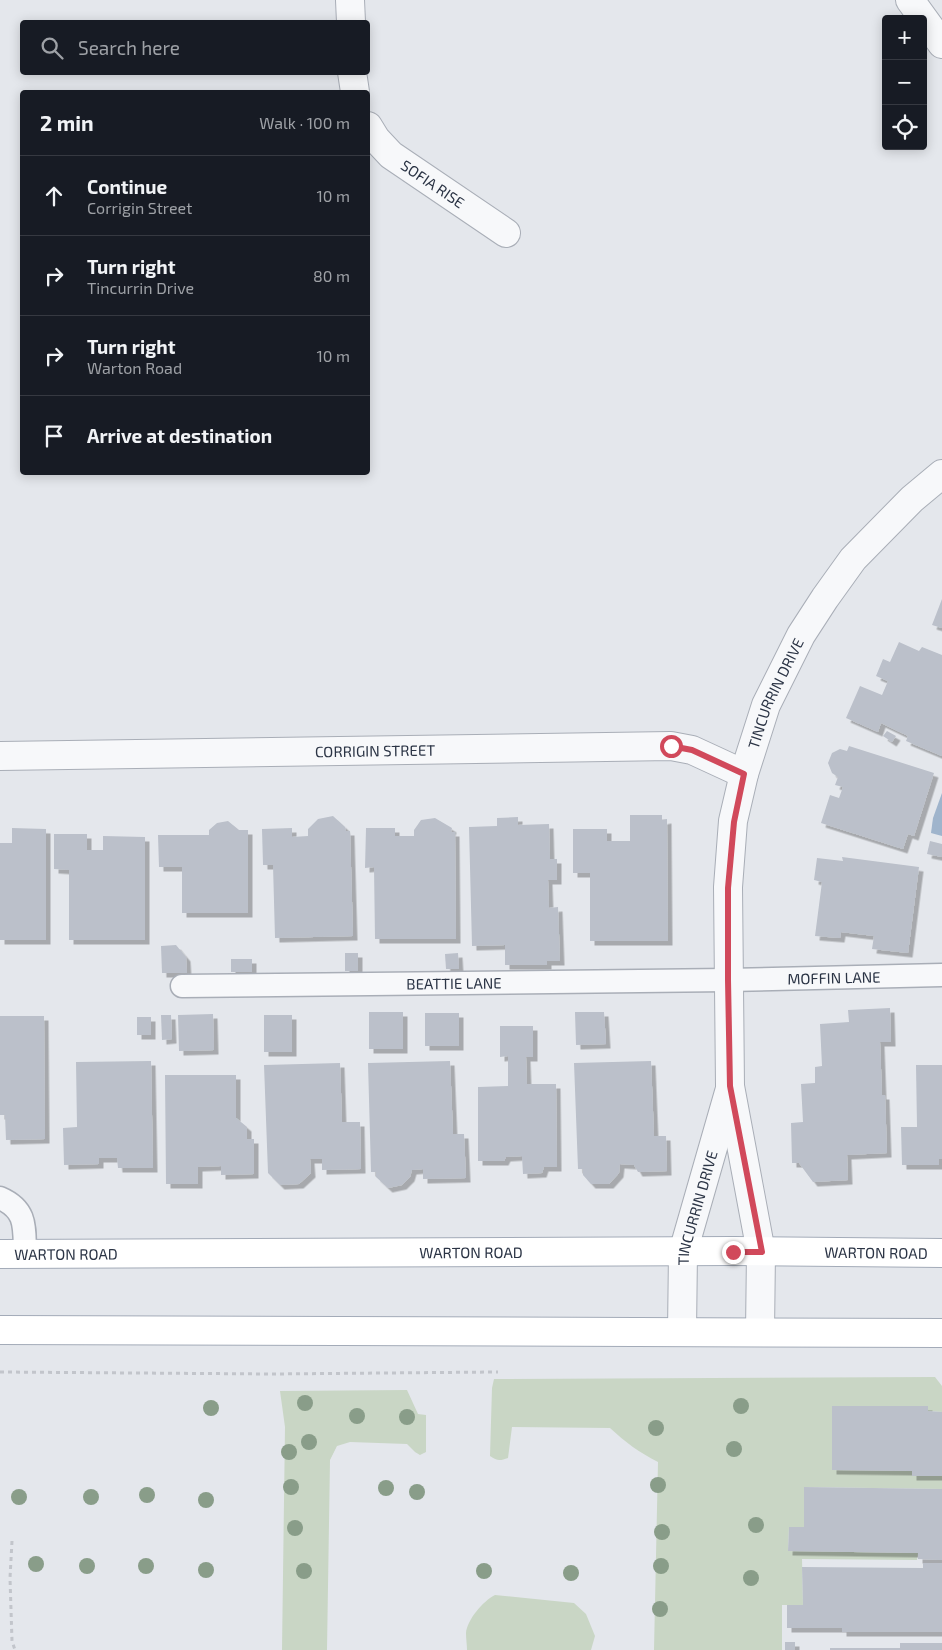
<!DOCTYPE html>
<html lang="en">
<head>
<meta charset="utf-8">
<style>
  body { margin:0; font-family:"Exo 2",sans-serif; background:#242831; color:#f1f3f6 }
  .controls { position:absolute; right:15px; top:15px; display:grid; overflow:hidden; border-radius:5px; box-shadow:0 2px 12px #0003 }
  .controls button { width:45px; height:45px; display:grid; place-items:center; padding:0; border:0; border-bottom:1px solid #363941; background:#171b24; color:#f1f3f6; font:25px sans-serif }
  .stop { position:absolute; width:15px; height:15px; margin:-11px; border:4px solid #d1495b; border-radius:50%; background:#fff }
  .stop.end { background:#d1495b; border-color:#fff; box-shadow:0 1px 5px #0008 }
  .list { margin:0; padding:0; list-style:none }
  h2 { display:flex; justify-content:space-between; align-items:center; height:65px; margin:0; padding:0 20px; font-size:21px }
  h2 small { font-size:16px; font-weight:400; color:#9ea1a6 }
  .list li { display:grid; grid-template-columns:32px 1fr auto; gap:15px; align-items:center; box-sizing:border-box; height:80px; padding:0 20px; border-top:1px solid #363941 }
  .list b { display:block; font-size:19px; white-space:nowrap }
  .list p { margin:0; font-size:16px; white-space:nowrap; color:#9ea1a6 }
  .list em { font-size:16px; font-style:normal; color:#9ea1a6 }
  .icon { flex:none; width:28px; height:28px; fill:none; stroke:currentColor; stroke-width:2; stroke-linecap:round; stroke-linejoin:round }
  .map { position:relative; flex:none; width:942px; height:1650px; overflow:hidden }
  .search { position:absolute; background:#171b24; box-shadow:0 2px 12px #0003; left:20px; top:20px; width:350px; height:55px; display:flex; align-items:center; gap:12px; box-sizing:border-box; padding:0 18px; border-radius:5px; color:#9ea1a6; font-size:19px }
  .panel { position:absolute; background:#171b24; box-shadow:0 2px 12px #0003; left:20px; top:90px; width:350px; height:385px; border-radius:5px }
  .map>svg:first-child { display:block }
</style>
</head>
<body>
<div class="map">
<svg width="942" height="1650" viewBox="0 0 942 1650">
  <defs>
    <filter id="shadow"><feDropShadow dx="4.5" dy="4.5" stdDeviation="0" flood-color="#0004"/></filter>
  </defs>
  <rect width="100%" height="100%" fill="#e4e7ec"/>
  <g fill="#c9d6c5">
    <path d="M 935,1377 L 942,1386 L 942,1412 L 928,1411 L 928,1406 L 832,1406 L 833,1470 L 912,1471 L 912,1475 L 942,1476 L 942,1489 L 804,1487 L 804,1527 L 789,1527 L 788,1551 L 918,1553 L 917,1560 L 802,1559 L 803,1605 L 782,1605 L 782,1650 L 654,1650 L 658,1462 C 640,1453 625,1442 610,1428 L 512,1427 L 508,1458 C 500,1461 497,1461 490,1456 L 492,1388 L 494,1379 Z"/>
    <path d="M 407,1390 L 418,1414 L 426,1415 L 426,1452 L 420,1455 L 415,1452 L 407,1444 L 350,1442 L 337,1446 L 330,1460 L 327,1650 L 282,1650 L 285,1427 L 280,1391 Z"/>
    <path d="M 495,1595 L 574,1603 L 586,1614 L 595,1636 L 591,1650 L 467,1650 C 467,1645 466,1639 466,1633 C 467,1620 483,1601 495,1595 Z"/>
  </g>
  <path fill="#9fb4cc" d="M 942,793 L 942,836 L 931,833 L 933,818 Z"/>
  <g fill="#bbc0ca" filter="url(#shadow)">
    <path d="M 942,599 L 942,628 L 932,625 Z"/>
    <path d="M 899,642 L 919,651 L 922,647 L 942,655 L 942,756 L 906,741 L 908,736 L 881,723 L 878,732 L 846,718 L 860,686 L 882,695 L 888,681 L 876,676 L 883,659 L 890,662 Z"/>
    <path d="M 887,731 L 896,736 L 892,742 L 883,736 Z"/>
    <path d="M 849,746 L 934,773 L 914,836 L 908,834 L 903,849 L 821,823 L 830,795 L 839,798 L 843,787 L 835,785 L 838,777 L 832,773 L 828,763 L 832,753 L 840,749 L 847,751 Z"/>
    <path d="M 630,815 L 662,815 L 662,820 L 667,819 L 668,941 L 590,941 L 590,873 L 573,873 L 573,829 L 607,829 L 607,841 L 630,841 Z"/>
    <path d="M 333,816 L 345,827 L 346,831 L 350,831 L 353,936 L 275,938 L 273,865 L 263,865 L 262,829 L 292,828 L 292,837 L 308,836 L 308,829 L 318,819 Z"/>
    <path d="M 518,817 L 518,825 L 549,824 L 550,859 L 557,859 L 557,880 L 548,880 L 549,908 L 558,907 L 560,961 L 547,961 L 547,965 L 505,965 L 505,945 L 472,946 L 469,827 L 497,826 L 497,818 Z"/>
    <path d="M 435,818 L 452,828 L 451,832 L 455,832 L 456,939 L 375,939 L 374,867 L 365,868 L 366,828 L 395,828 L 395,836 L 414,836 L 414,830 L 421,820 Z"/>
    <path d="M 228,821 L 239,830 L 248,830 L 248,913 L 182,913 L 182,867 L 159,867 L 158,835 L 209,835 L 209,830 L 217,823 Z"/>
    <path d="M 12,828 L 46,829 L 46,940 L 0,940 L 0,843 L 12,843 Z"/>
    <path d="M 54,834 L 87,834 L 87,850 L 103,850 L 103,836 L 145,837 L 145,940 L 69,940 L 69,870 L 54,869 Z"/>
    <path d="M 930,841 L 942,844 L 942,857 L 927,854 Z"/>
    <path d="M 842,857 L 919,867 L 908,953 L 872,949 L 874,936 L 841,932 L 840,938 L 815,936 L 822,882 L 814,880 L 817,858 L 843,861 Z"/>
    <path d="M 176,945 L 186,957 L 187,973 L 162,973 L 161,946 Z"/>
    <rect x="345" y="953" width="13" height="18"/>
    <path d="M 458,953 L 459,969 L 446,969 L 445,954 Z"/>
    <rect x="231" y="959" width="21" height="13"/>
    <path d="M 890,1008 L 891,1042 L 880,1042 L 882,1095 L 885,1095 L 887,1153 L 847,1155 L 848,1180 L 813,1182 L 799,1163 L 792,1163 L 791,1123 L 803,1122 L 801,1084 L 815,1083 L 815,1067 L 822,1066 L 820,1024 L 849,1022 L 848,1010 Z"/>
    <rect x="369" y="1012" width="34" height="37"/>
    <path d="M 575,1012 L 604,1012 L 606,1044 L 576,1045 Z"/>
    <rect x="425" y="1013" width="34" height="33"/>
    <path d="M 213,1014 L 214,1050 L 179,1051 L 178,1015 Z"/>
    <path d="M 161,1015 L 171,1015 L 172,1039 L 162,1040 Z"/>
    <rect x="264" y="1015" width="28" height="37"/>
    <path d="M 0,1016 L 44,1016 L 45,1139 L 6,1140 L 5,1115 L 0,1115 Z"/>
    <rect x="137" y="1017" width="14" height="18"/>
    <path d="M 500,1026 L 533,1026 L 533,1057 L 526,1057 L 527,1084 L 556,1084 L 557,1167 L 544,1167 L 542,1173 L 523,1174 L 522,1156 L 506,1157 L 504,1161 L 478,1161 L 478,1087 L 508,1086 L 508,1056 L 500,1057 Z"/>
    <path d="M 151,1061 L 153,1168 L 118,1168 L 117,1158 L 99,1158 L 99,1164 L 64,1165 L 63,1128 L 77,1127 L 76,1062 Z"/>
    <path d="M 450,1061 L 453,1134 L 464,1134 L 466,1178 L 423,1179 L 423,1169 L 412,1170 L 410,1177 L 402,1185 L 388,1188 L 376,1177 L 376,1172 L 371,1172 L 368,1063 Z"/>
    <path d="M 651,1061 L 654,1136 L 666,1136 L 667,1171 L 638,1172 L 634,1165 L 620,1164 L 619,1173 L 609,1184 L 591,1184 L 583,1175 L 583,1169 L 578,1169 L 574,1063 Z"/>
    <path d="M 340,1063 L 342,1122 L 360,1122 L 361,1169 L 322,1170 L 322,1159 L 310,1159 L 311,1173 L 299,1184 L 280,1185 L 268,1173 L 264,1065 Z"/>
    <path d="M 916,1065 L 942,1065 L 942,1159 L 939,1159 L 939,1165 L 902,1165 L 901,1127 L 917,1127 Z"/>
    <path d="M 165,1075 L 236,1075 L 236,1118 L 247,1127 L 247,1139 L 254,1139 L 254,1174 L 221,1175 L 221,1166 L 198,1167 L 198,1184 L 166,1184 Z"/>
    <path d="M 832,1406 L 928,1406 L 928,1411 L 942,1412 L 942,1476 L 912,1476 L 912,1471 L 832,1470 Z"/>
    <path d="M 804,1487 L 942,1489 L 942,1560 L 918,1559 L 918,1553 L 788,1551 L 789,1527 L 804,1527 Z"/>
    <path d="M 923,1563 L 942,1563 L 942,1632 L 842,1632 L 842,1628 L 787,1628 L 787,1605 L 803,1605 L 802,1567 L 923,1568 Z"/>
    <rect x="785" y="1642" width="10" height="8"/>
    <path d="M 900,1643 L 942,1643 L 942,1650 L 830,1650 L 830,1648 L 900,1648 Z"/>
  </g>
  <g fill="none" stroke-linecap="round" stroke-linejoin="round">
    <g stroke="#a9aeb7" stroke-width="25">
      <g id="service">
        <path id="s1" d="M 182,986 L 728,980 L 942,975"/>
        <path d="M 0,1198 C 28,1210 24,1229 25,1254"/>
      </g>
    </g>
    <g stroke="#a9aeb7" stroke-width="30">
      <g id="minor">
        <path d="M 350,0 L 351,22"/>
        <path d="M 910,0 L 942,44"/>
        <path d="M 352,72 L 355,92"/>
        <path id="s2" d="M 368,126 L 376,139 L 391,155 L 506,233"/>
        <path id="s3" d="M 0,756 L 671,746 L 692,750 L 744,774"/>
        <path id="s4" d="M 682,1332 L 683,1252 L 729,1092"/>
        <path id="s5" d="M 760,1332 L 761,1252 L 730,1086 L 728,887 L 733,821 L 744,774 L 766,705 L 801,635 L 825,598 L 853,559 L 912,499 L 942,474"/>
      </g>
    </g>
    <g stroke="#a3abb8" stroke-width="30">
      <g id="primary">
        <path id="s6" d="M 0,1254 L 733,1251 L 942,1253"/>
        <path d="M 0,1330 L 942,1333"/>
      </g>
    </g>
    <g stroke="#c2c5cb" stroke-width="3" stroke-dasharray="4 4" stroke-linecap="butt">
      <path d="M 0,1372 L 271,1374 L 498,1372"/>
      <path d="M 12,1541 L 10,1578 L 12,1641 L 15,1650"/>
    </g>
    <use href="#service" stroke="#f7f8fa" stroke-width="22"/>
    <use href="#minor" stroke="#f7f8fa" stroke-width="28"/>
    <use href="#primary" stroke="#fff" stroke-width="28"/>
  </g>
  <g fill="#899d89">
    <circle cx="305" cy="1403" r="8"/>
    <circle cx="741" cy="1406" r="8"/>
    <circle cx="211" cy="1408" r="8"/>
    <circle cx="357" cy="1416" r="8"/>
    <circle cx="407" cy="1417" r="8"/>
    <circle cx="656" cy="1428" r="8"/>
    <circle cx="309" cy="1442" r="8"/>
    <circle cx="734" cy="1449" r="8"/>
    <circle cx="289" cy="1452" r="8"/>
    <circle cx="658" cy="1485" r="8"/>
    <circle cx="291" cy="1487" r="8"/>
    <circle cx="386" cy="1488" r="8"/>
    <circle cx="417" cy="1492" r="8"/>
    <circle cx="147" cy="1495" r="8"/>
    <circle cx="19" cy="1497" r="8"/>
    <circle cx="91" cy="1497" r="8"/>
    <circle cx="206" cy="1500" r="8"/>
    <circle cx="756" cy="1525" r="8"/>
    <circle cx="295" cy="1528" r="8"/>
    <circle cx="662" cy="1532" r="8"/>
    <circle cx="36" cy="1564" r="8"/>
    <circle cx="87" cy="1566" r="8"/>
    <circle cx="146" cy="1566" r="8"/>
    <circle cx="661" cy="1566" r="8"/>
    <circle cx="206" cy="1570" r="8"/>
    <circle cx="304" cy="1571" r="8"/>
    <circle cx="484" cy="1571" r="8"/>
    <circle cx="571" cy="1573" r="8"/>
    <circle cx="751" cy="1578" r="8"/>
    <circle cx="660" cy="1609" r="8"/>
  </g>
  <g fill="none" stroke-linecap="round" stroke-linejoin="round">
    <path stroke="#d1495b" stroke-width="6" d="M 671,746 L 692,750 L 744,774 L 734,822 L 728,888 L 728,980 L 730,1086 L 762,1252 L 733,1252"/>
  </g>
  <g text-anchor="middle" dominant-baseline="central" stroke-width="4" stroke-linejoin="round" paint-order="stroke">
    <g font-size="15" fill="#2b3445" stroke="#f4f6f9">
      <text stroke="none"><textPath href="#s2" startOffset="88">SOFIA RISE</textPath></text>
      <text stroke="none"><textPath href="#s5" startOffset="649">TINCURRIN DRIVE</textPath></text>
      <text stroke="none"><textPath href="#s3" startOffset="375">CORRIGIN STREET</textPath></text>
      <text stroke="none"><textPath href="#s1" startOffset="652">MOFFIN LANE</textPath></text>
      <text stroke="none"><textPath href="#s1" startOffset="272">BEATTIE LANE</textPath></text>
      <text stroke="none"><textPath href="#s4" startOffset="126">TINCURRIN DRIVE</textPath></text>
      <text stroke="none"><textPath href="#s6" startOffset="876">WARTON ROAD</textPath></text>
      <text stroke="none"><textPath href="#s6" startOffset="471">WARTON ROAD</textPath></text>
      <text stroke="none"><textPath href="#s6" startOffset="66">WARTON ROAD</textPath></text>
    </g>
  </g>
</svg>
<div class="controls">
<button>+</button>
<button>−</button>
<button><svg class="icon" aria-label="locate" viewBox="0 0 24 24"><circle cx="12" cy="12" r="6"/><path d="M12 2v4M12 18v4M2 12h4M18 12h4"/></svg></button>
</div>
<div class="stop" style="left:671px;top:746px"></div>
<div class="stop end" style="left:733px;top:1252px"></div>
<div class="search"><svg class="icon" aria-label="search" viewBox="0 0 24 24"><circle cx="10" cy="10" r="6"/><path d="M15 15l6 6"/></svg>Search here</div>
<section class="panel">
<h2>2 min<small>Walk · 100 m</small></h2>
<ul class="list">
<li><svg class="icon" aria-label="ahead" viewBox="0 0 24 24"><path d="M12 20V5M6 11l6-6 6 6"/></svg><div><b>Continue</b><p>Corrigin Street</p></div><em>10 m</em></li>
<li><svg class="icon" aria-label="right" viewBox="0 0 24 24"><path d="M7 20v-9h11M14 6l5 5-5 5"/></svg><div><b>Turn right</b><p>Tincurrin Drive</p></div><em>80 m</em></li>
<li><svg class="icon" aria-label="right" viewBox="0 0 24 24"><path d="M7 20v-9h11M14 6l5 5-5 5"/></svg><div><b>Turn right</b><p>Warton Road</p></div><em>10 m</em></li>
<li><svg class="icon" aria-label="arrive" viewBox="0 0 24 24"><path d="M6 21V4h12l-3 4 3 4H6"/></svg><div><b>Arrive at destination</b></div></li>
</ul>
</section>
</div>
</body>
</html>
